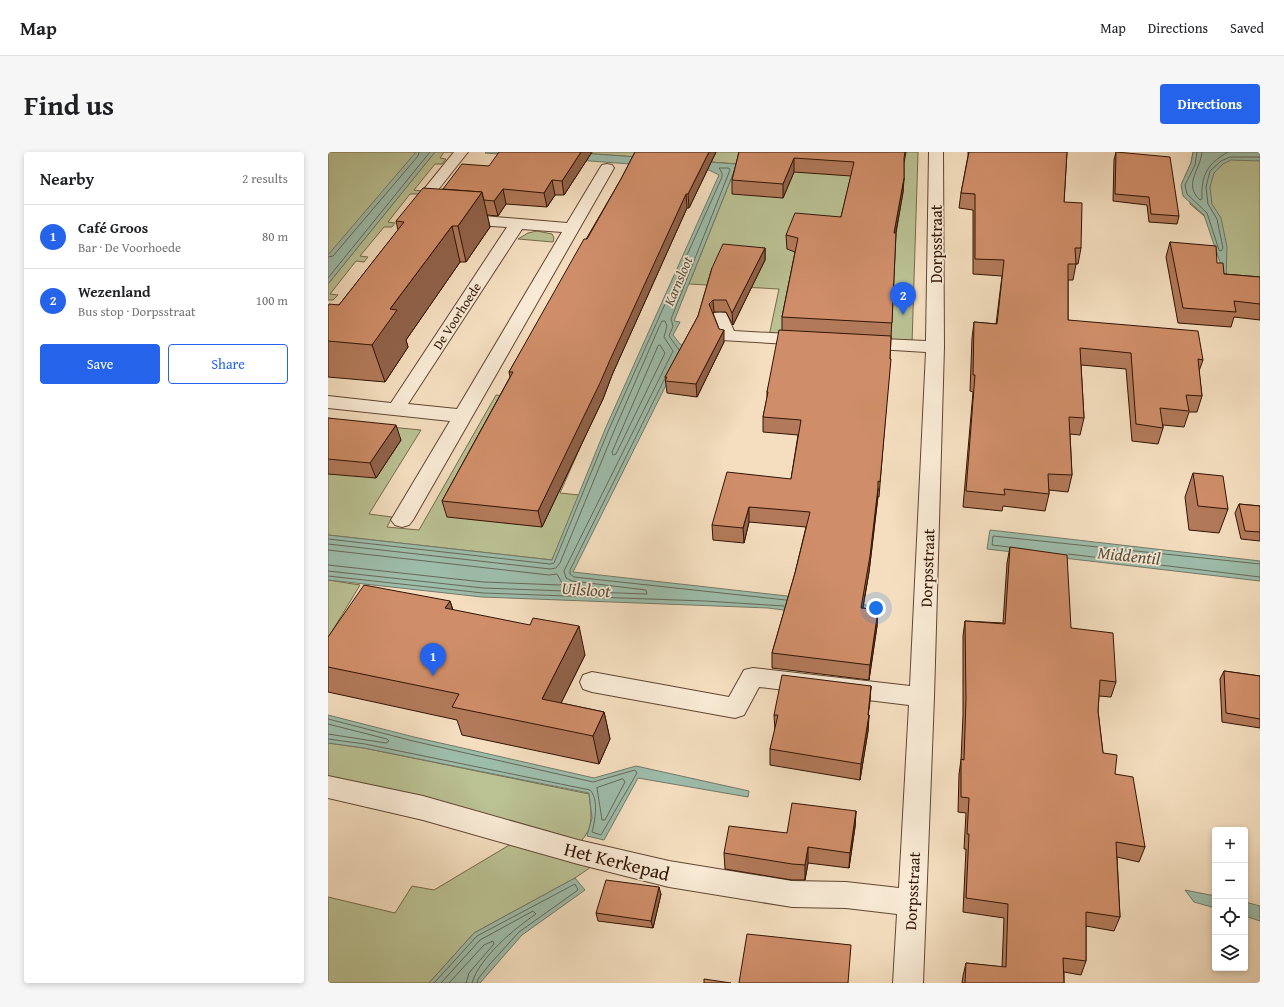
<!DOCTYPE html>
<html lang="en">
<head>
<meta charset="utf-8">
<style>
  body { margin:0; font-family:"Gentium Book Plus",serif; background:#f6f6f6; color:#202124 }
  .controls { position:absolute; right:12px; bottom:12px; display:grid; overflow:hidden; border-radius:4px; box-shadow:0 2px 6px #0003 }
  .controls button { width:36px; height:36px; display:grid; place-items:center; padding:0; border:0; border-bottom:1px solid #e0e0e0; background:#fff; color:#202124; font:20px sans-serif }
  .you { position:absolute; left:548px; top:456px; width:14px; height:14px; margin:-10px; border:3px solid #fff; border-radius:50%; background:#1a73e8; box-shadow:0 0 0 6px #1a73e833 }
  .badge { display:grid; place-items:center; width:26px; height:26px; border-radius:50%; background:#2563eb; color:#fff; font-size:13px; font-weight:700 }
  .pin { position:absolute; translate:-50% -33px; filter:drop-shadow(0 1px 2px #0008) }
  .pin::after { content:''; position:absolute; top:21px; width:14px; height:12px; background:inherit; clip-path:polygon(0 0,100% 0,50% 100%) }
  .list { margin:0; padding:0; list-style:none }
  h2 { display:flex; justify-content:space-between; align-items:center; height:52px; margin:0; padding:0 16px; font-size:17px }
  h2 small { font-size:13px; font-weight:400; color:#757577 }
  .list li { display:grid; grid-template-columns:26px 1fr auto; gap:12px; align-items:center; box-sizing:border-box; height:64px; padding:0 16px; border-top:1px solid #e0e0e0 }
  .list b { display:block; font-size:15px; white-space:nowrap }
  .list p { margin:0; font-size:13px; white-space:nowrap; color:#757577 }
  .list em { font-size:13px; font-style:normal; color:#757577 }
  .actions { display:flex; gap:8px; padding:12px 16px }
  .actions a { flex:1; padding:9px 0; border:1px solid #2563eb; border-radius:4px; text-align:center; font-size:14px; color:#2563eb }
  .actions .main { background:#2563eb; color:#fff }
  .icon { flex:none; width:22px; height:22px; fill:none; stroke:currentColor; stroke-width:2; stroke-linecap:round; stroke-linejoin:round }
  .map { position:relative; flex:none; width:932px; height:831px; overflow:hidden; border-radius:4px }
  header { display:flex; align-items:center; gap:24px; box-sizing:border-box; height:56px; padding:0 20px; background:#fff; border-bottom:1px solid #e0e0e0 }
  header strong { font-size:19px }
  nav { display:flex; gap:22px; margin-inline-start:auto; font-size:14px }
  .intro { display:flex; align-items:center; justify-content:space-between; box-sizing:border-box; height:96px; padding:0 24px }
  h1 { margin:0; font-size:28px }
  .button { padding:10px 18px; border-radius:4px; background:#2563eb; color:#fff; font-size:14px; font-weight:700 }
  main { display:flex; gap:24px; padding:0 24px }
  aside { flex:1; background:#fff; border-radius:4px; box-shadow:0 2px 6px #0003 }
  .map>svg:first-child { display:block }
</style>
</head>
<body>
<header>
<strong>Map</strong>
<nav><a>Map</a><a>Directions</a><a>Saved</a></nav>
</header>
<div class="intro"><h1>Find us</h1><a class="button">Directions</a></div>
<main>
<aside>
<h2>Nearby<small>2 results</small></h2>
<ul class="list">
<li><span class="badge">1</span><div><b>Café Groos</b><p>Bar · De Voorhoede</p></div><em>80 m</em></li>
<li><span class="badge">2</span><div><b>Wezenland</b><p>Bus stop · Dorpsstraat</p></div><em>100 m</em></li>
</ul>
<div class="actions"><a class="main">Save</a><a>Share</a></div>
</aside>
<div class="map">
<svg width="932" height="831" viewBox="0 0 932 831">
  <rect width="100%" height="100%" fill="#f4debf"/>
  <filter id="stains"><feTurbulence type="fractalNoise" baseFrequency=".005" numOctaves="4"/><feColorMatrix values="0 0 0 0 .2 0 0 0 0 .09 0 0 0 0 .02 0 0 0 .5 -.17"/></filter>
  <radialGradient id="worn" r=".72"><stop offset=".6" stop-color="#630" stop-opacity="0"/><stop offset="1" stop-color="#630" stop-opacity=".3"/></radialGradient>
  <g fill="#bac193" stroke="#766a4b">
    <path d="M 0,0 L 98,0 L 0,119 Z"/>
    <path d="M 107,0 L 124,0 L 116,0 L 112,6 L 118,7 L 114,12 L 107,12 L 86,38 L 93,39 L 90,42 L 82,42 L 60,70 L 67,71 L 64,75 L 56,75 L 32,104 L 40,105 L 36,110 L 28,109 L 2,142 L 10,143 L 5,148 L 0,148 L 0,132 Z"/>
    <path d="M 238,0 L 356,0 L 352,8 Z"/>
    <path d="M 362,0 L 590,0 L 584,192 L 441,184 L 451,137 L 361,132 L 409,12 L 358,8 Z"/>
    <path d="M 865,0 L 932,0 L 932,136 L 890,133 L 897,91 L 890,72 L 875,63 L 862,52 L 862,49 L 854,31 L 863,11 Z"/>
    <path d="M 209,79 L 224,82 L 226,86 L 225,90 L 190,87 L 200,81 Z"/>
    <path d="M 168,243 L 271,253 L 232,341 L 251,343 L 224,408 L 0,383 L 0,269 L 93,278 L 41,362 L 64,365 L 59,375 L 91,378 Z"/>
    <path d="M 0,428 L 32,433 L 0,486 Z"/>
    <path d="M 0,591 L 36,596 L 261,642 C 263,661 267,676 251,691 L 0,627 Z"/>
    <path d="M 183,692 L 263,715 L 247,726 L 146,781 L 101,831 L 0,831 L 0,745 L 67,761 L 84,734 L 106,738 Z"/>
  </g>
  <g fill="#9dbdab" stroke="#727968">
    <path d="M 88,0 L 107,0 L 0,132 L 0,103 Z"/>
    <path d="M 158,0 L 238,0 L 409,12 L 346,169 L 352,170 L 345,183 L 352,192 L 357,195 L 245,420 L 539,453 L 537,468 L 440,456 L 154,445 L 0,428 L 0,383 L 224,408 L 278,275 L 391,23 L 381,18 L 157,1 Z"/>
    <path d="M 865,0 L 932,0 L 932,9 L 903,8 L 895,12 L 886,21 L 882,35 L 884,52 L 893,66 L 899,95 L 898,128 L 876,63 L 855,44 L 853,33 L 863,11 Z"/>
    <path d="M 662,378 L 932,409 L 932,429 L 659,397 Z"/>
    <path d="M 0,563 L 86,585 L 266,626 L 308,614 L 421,639 L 420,645 L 310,626 L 276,688 L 259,684 L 264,666 L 261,641 L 36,596 L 0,591 Z"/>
    <path d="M 247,726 L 257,738 L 194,783 L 152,831 L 101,831 L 146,781 Z"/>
    <path d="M 857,738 L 887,744 L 887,756 L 866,750 Z"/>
    <path d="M 917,750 L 932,754 L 932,769 L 917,764 Z"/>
  </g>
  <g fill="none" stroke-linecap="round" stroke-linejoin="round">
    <g stroke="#676857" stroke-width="1">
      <path d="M 869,0 L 867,13 L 857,33 L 859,42 L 879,61 L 891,98 L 893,99 L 895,96 L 889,67 L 880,52 L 878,35 L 882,19 L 893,9 L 902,5 L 932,5"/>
      <path d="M 874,0 C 872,19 855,32 872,48 L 874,47 C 873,23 879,12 900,0"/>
      <path d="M 0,105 L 5,104 L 90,4 L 91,0"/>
      <path d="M 0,126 L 102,0"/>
      <path d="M 332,193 L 337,201 L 288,302 L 285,303 L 284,300 L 330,194 Z"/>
      <path d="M 336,228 L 242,418 L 242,422 L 246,425 L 458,448"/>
      <path d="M 0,387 L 222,412 L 226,411 L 281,277 L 394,25 L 394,21 L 391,16 L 401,16 L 402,18 L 343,167 L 345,174 L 341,184 L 351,198"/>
      <path d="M 0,392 L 222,417 L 228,416 L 232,411 L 286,279 L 331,175 L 334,169 L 337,169 L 339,174 L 336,185 L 345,199 L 236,419 L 238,426 L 244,429 L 318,438 L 319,442 L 155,436 L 0,419"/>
      <path d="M 681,395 L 664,393 L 665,384 L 932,412"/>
      <path d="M 0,398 L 221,423 L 229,422 L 234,431 L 232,433 L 155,430 L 0,413"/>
      <path d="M 740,402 L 932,425"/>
      <path d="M 0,424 L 155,441 L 377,449 L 456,454"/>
      <path d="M 0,567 L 85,589 L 265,630 L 307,618 L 309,621 L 273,683 L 264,680 C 267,669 271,647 262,638 L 37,592 L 0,587"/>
      <path d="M 0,572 L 59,587 L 61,589 L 58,591 L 0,582"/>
      <path d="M 295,627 L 297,630 L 277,668 L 274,668 L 269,636 Z"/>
      <path d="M 106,831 L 149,784 L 247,732 L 250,738 L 191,780 L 162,812 L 150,827 L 149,831"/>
      <path d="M 113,831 L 152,788 L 205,759 L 208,762 C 187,776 151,806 144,831"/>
      <path d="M 121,831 L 156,793 L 165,789 L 166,792 L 141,821 L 138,831"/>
    </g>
    <g stroke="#624632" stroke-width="2">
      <g id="minor">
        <path d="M 126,0 L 140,0 L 90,63 L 85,65 L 80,63 L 77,60 L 80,57 Z"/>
        <path d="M 601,0 L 615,0 L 616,195 L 606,545 L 595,831 L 565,831 L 569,762 L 518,756 L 464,755 L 341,735 L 250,712 L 95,668 L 0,646 L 0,624 L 95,644 L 250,688 L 341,709 L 464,729 L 518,730 L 571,736 L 581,553 L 431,535 L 416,563 L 407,566 L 264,540 L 255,537 L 252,530 L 255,523 L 264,520 L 401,545 L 416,518 L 425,516 L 582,534 L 598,200 L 533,196 L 527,195 L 524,191 L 527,187 L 533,186 L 598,189 Z"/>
        <path d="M 279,12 L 284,13 L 286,16 L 85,368 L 81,373 L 74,375 L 67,373 L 63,368 L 122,269 L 0,256 L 0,244 L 63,251 L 179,75 L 132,72 L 127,70 L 124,67 L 127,64 L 132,62 L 239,71 L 272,16 L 274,13 ZM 194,77 L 234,80 L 129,257 L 80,252 Z"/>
        <path d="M 392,160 L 398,161 L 406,179 L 479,183 L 485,184 L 488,188 L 485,192 L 479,193 L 393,188 L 383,165 L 386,161 Z"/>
      </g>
    </g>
    <use href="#minor" fill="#f8ead5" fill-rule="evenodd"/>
  </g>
  <g fill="#b27a5a" stroke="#311403">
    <path d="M 264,0 L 236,43 L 227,43 L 219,55 L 178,52 L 170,64 L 159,63 L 162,75 L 138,110 L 132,110 L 78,188 L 80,195 L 57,230 L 0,225 L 0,154 L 11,153 L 70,78 L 68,69 L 115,37 L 161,14 Z"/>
    <path d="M 307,0 L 388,0 L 361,56 L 359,56 L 284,223 L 275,247 L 214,375 L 119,365 L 114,349 L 182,225 L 181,220 L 293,27 Z"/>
    <path d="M 411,0 L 578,0 L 576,11 L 576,26 L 575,40 L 568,81 L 562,207 L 551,345 L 550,345 L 541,420 L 535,456 L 550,458 L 549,474 L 541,528 L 444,516 L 444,501 L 467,421 L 478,375 L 421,370 L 416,391 L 385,388 L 384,373 L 463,327 L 470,283 L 435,280 L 435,265 L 439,246 L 439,240 L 454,179 L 454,165 L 467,100 L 459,97 L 458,83 L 513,65 L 523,24 L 466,20 L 455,46 L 404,42 L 404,28 Z"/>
    <path d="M 640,0 L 739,0 L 736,50 L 753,96 L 750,112 L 748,112 L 745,128 L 740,128 L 740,168 L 875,208 L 871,219 L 874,244 L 869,260 L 861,260 L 856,275 L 835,273 L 835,276 L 830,292 L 804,289 L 798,217 L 753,213 L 756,266 L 752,283 L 742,282 L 744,323 L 740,340 L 721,338 L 721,342 L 717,359 L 675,354 L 674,359 L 635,355 L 645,240 L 642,239 L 644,186 L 646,170 L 668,172 L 674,124 L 645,122 L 645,58 L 631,56 L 633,41 L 640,4 Z"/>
    <path d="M 788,0 L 851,64 L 849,72 L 821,70 L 819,53 L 785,49 L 786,8 Z"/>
    <path d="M 842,90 L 889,111 L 896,122 L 932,125 L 932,168 L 906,165 L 903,175 L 850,171 L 838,105 Z"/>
    <path d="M 437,96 L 437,108 L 405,173 L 398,160 L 386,160 L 385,161 L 396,190 L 369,245 L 339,241 L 337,225 L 370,164 L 384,116 Z"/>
    <path d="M 0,266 L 73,288 L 48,326 L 0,322 Z"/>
    <path d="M 865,321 L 900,357 L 891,381 L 861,378 L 857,345 Z"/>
    <path d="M 911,352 L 932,354 L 932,389 L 913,387 L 907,361 Z"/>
    <path d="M 682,395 L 743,476 L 788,530 L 783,545 L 771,544 L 770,559 L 775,601 L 787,622 L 817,695 L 811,710 L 789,705 L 792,765 L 786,779 L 758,774 L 758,809 L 753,823 L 736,820 L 736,831 L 634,831 L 635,824 L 638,811 L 674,815 L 676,766 L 635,760 L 638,697 L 636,697 L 638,661 L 630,660 L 631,622 L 633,608 L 635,563 L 635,484 L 637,469 L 675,471 L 679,411 Z"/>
    <path d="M 122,449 L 125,458 L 257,503 L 233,551 L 276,560 L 282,587 L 271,612 L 134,583 L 129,568 L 0,540 L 0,485 Z"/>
    <path d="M 896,519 L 932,524 L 932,576 L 894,570 L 892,527 Z"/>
    <path d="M 543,534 L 540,563 L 541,563 L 540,579 L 532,628 L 442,613 L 442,597 L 447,579 L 446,563 Z"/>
    <path d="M 528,659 L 527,675 L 521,716 L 480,711 L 477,728 L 464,728 L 397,717 L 396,701 Z"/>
    <path d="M 333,742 L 325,776 L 270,769 L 268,761 Z"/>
  </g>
  <g fill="#91634a" stroke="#311403">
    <path d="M 253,0 L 264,0 L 236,43 L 234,29 Z"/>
    <path d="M 381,0 L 388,0 L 361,56 L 360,42 Z"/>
    <path d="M 466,6 L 466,20 L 455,46 L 455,32 Z"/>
    <path d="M 576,26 L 575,40 L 565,96 L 566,81 Z"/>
    <path d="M 224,28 L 227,43 L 219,55 L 216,41 Z"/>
    <path d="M 175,37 L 178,52 L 170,64 L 166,49 Z"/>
    <path d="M 154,40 L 162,75 L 138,110 L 130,74 Z"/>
    <path d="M 358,42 L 359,56 L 284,223 L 275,247 L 214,375 L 210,359 Z"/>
    <path d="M 124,74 L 132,110 L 78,188 L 80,195 L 57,230 L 44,193 L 62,157 Z"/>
    <path d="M 437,96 L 437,108 L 405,173 L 404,161 Z"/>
    <path d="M 385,148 L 386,160 L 382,164 L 381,152 Z"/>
    <path d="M 396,178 L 396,190 L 369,245 L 368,232 Z"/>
    <path d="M 68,273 L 73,288 L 48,326 L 42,311 Z"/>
    <path d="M 550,336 L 549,352 L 541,420 L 532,471 L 533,456 Z"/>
    <path d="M 421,355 L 421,370 L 416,391 L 415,376 Z"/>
    <path d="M 122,449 L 131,478 L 117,456 Z"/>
    <path d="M 550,458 L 549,474 L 541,528 L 542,513 Z"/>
    <path d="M 251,474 L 257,503 L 221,575 L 214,547 Z"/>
    <path d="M 543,534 L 542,550 L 538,579 L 540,563 Z"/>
    <path d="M 276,560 L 282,587 L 271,612 L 265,584 Z"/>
    <path d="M 541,563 L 540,579 L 532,628 L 533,612 Z"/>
    <path d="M 528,659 L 527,675 L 521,716 L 522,701 Z"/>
    <path d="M 480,695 L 480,711 L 477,728 L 477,713 Z"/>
    <path d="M 331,735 L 333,742 L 325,776 L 323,769 Z"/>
  </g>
  <g fill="#cf8e69" stroke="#311403">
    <path d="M 171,0 L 253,0 L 234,29 L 224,28 L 216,41 L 175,37 L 166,49 L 156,48 L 154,40 L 115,37 L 134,12 L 161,14 Z"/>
    <path d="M 307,0 L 381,0 L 360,42 L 358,42 L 282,208 L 272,231 L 210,359 L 114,349 L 185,220 L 181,220 L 256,87 L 259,87 L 293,27 Z"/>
    <path d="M 411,0 L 577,0 L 576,6 L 576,26 L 566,81 L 568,81 L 564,171 L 454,165 L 470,86 L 458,83 L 467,61 L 513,65 L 526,10 L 466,6 L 455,32 L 404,28 Z"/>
    <path d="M 641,0 L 739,0 L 736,50 L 754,51 L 753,96 L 747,96 L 748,112 L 740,112 L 740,168 L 870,179 L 875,208 L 870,207 L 874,244 L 858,243 L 861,259 L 832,256 L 835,276 L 808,272 L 803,201 L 752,196 L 756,266 L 741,265 L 744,323 L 720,322 L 721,342 L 676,337 L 677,343 L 638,339 L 647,223 L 645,223 L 646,170 L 669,172 L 676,108 L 647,107 L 647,42 L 633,41 Z"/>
    <path d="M 788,0 L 842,5 L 851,64 L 823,62 L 821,45 L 787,42 Z"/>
    <path d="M 95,36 L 154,40 L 130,74 L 124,74 L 62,157 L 69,158 L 44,193 L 0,189 L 0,154 L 1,152 L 11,153 L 76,70 L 68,69 Z"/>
    <path d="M 842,90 L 888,94 L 889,111 L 895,111 L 896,122 L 932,125 L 932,152 L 906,149 L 908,160 L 855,156 Z"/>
    <path d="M 395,92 L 437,96 L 404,161 L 398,148 L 385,148 L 381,152 L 391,177 L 396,178 L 368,232 L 337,229 L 339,225 L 337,225 L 370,164 L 384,116 Z"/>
    <path d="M 451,178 L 563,184 L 562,207 L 563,207 L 552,330 L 550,329 L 550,336 L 542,404 L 533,456 L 550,458 L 542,513 L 444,501 L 467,421 L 482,360 L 421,355 L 415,376 L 384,373 L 399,320 L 463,327 L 473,268 L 435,265 L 440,240 L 439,240 Z"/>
    <path d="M 0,266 L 68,273 L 42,311 L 0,307 Z"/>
    <path d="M 865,321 L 895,324 L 900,357 L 870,354 Z"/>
    <path d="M 911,352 L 932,354 L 932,380 L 917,379 Z"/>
    <path d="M 682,395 L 739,403 L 743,476 L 785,481 L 788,530 L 772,528 L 770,559 L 775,601 L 789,603 L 787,622 L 805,625 L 817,695 L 788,690 L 792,765 L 758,760 L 758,809 L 735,806 L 736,831 L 637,831 L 638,811 L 678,815 L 680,752 L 638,746 L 641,682 L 639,682 L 641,646 L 633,645 L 633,607 L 636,608 L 638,547 L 637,469 L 677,472 Z"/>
    <path d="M 36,433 L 122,449 L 117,456 L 202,473 L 205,466 L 251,474 L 214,547 L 276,560 L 265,584 L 124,555 L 131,542 L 0,515 L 0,485 Z"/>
    <path d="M 896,519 L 932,524 L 932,567 L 898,561 Z"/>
    <path d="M 454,523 L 543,534 L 540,563 L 541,563 L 533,612 L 442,597 L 450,563 L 446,563 Z"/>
    <path d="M 464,651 L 528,659 L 522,701 L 480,695 L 477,713 L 464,712 L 396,701 L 401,674 L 459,681 Z"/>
    <path d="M 278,728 L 331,735 L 323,769 L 268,761 Z"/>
    <path d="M 419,782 L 523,793 L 520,831 L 411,831 Z"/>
    <path d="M 376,827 L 403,831 L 376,831 Z"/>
  </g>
  <g text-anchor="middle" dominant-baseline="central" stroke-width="3.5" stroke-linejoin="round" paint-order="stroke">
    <g font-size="13" fill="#311403" stroke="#f8ead5">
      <text transform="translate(129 164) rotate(-57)">De Voorhoede</text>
    </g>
    <g font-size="14" font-style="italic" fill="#574f3e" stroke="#f8ead5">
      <text transform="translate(350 129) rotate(-67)">Karnsloot</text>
    </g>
    <g font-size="16" fill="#311403" stroke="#f8ead5">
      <text transform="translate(608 92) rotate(-90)">Dorpsstraat</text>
      <text transform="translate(599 416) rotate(-88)">Dorpsstraat</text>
      <text transform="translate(584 739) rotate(-87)">Dorpsstraat</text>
    </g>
    <g font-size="17" font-style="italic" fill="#574f3e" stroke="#f8ead5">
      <text transform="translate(801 403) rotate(6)">Middentil</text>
      <text transform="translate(258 437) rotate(4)">Uilsloot</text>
    </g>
    <g font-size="19" fill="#311403" stroke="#f8ead5">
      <text transform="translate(289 709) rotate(14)">Het Kerkepad</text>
    </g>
  </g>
  <rect width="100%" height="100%" filter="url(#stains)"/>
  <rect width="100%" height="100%" fill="url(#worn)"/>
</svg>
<div class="controls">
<button>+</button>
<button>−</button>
<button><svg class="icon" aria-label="locate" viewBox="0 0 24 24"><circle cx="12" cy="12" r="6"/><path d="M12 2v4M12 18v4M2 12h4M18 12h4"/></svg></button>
<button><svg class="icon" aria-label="layers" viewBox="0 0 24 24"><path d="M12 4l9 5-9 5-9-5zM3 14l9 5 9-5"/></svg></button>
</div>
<div class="you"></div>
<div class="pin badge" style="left:105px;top:524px">1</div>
<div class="pin badge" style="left:575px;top:163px">2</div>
</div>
</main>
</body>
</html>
